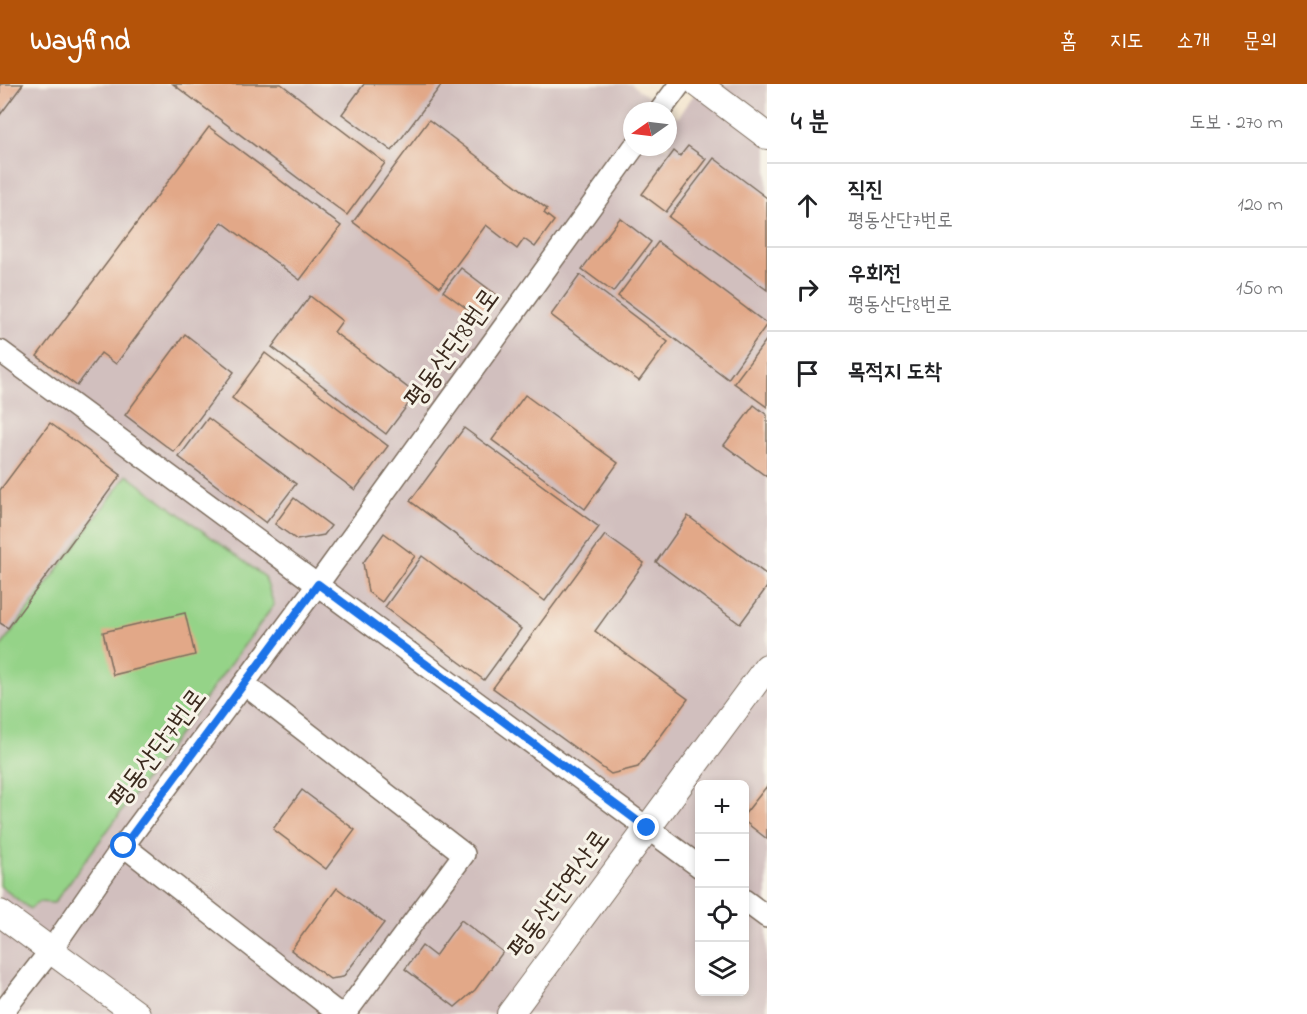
<!DOCTYPE html>
<html lang="ko">
<head>
<meta charset="utf-8">
<style>
  body { margin:0; font-family:"Indie Flower","Poor Story",sans-serif; background:#f6f6f6; color:#202124 }
  .controls { position:absolute; right:18px; bottom:18px; display:grid; overflow:hidden; border-radius:9px; box-shadow:0 3px 9px #0003 }
  .controls button { width:54px; height:54px; display:grid; place-items:center; padding:0; border:0; border-bottom:2px solid #e0e0e0; background:#fff; color:#202124; font:30px sans-serif }
  .compass { position:absolute; left:623px; top:18px; width:54px; height:54px; border-radius:50%; background:#fff; box-shadow:0 3px 9px #0003; rotate:256deg }
  .stop { position:absolute; width:18px; height:18px; margin:-14px; border:4px solid #1a73e8; border-radius:50%; background:#fff }
  .stop.end { background:#1a73e8; border-color:#fff; box-shadow:0 2px 6px #0008 }
  .list { margin:0; padding:0; list-style:none }
  h2 { display:flex; justify-content:space-between; align-items:center; height:78px; margin:0; padding:0 24px; font-size:26px }
  h2 small { font-size:20px; font-weight:400; color:#757577 }
  .list li { display:grid; grid-template-columns:39px 1fr auto; gap:18px; align-items:center; box-sizing:border-box; height:84px; padding:0 24px; border-top:2px solid #e0e0e0 }
  .list b { display:block; font-size:22px; white-space:nowrap }
  .list p { margin:0; font-size:20px; white-space:nowrap; color:#757577 }
  .list em { font-size:20px; font-style:normal; color:#757577 }
  .icon { flex:none; width:33px; height:33px; fill:none; stroke:currentColor; stroke-width:2; stroke-linecap:round; stroke-linejoin:round }
  .map { position:relative; flex:none; width:767px; height:930px; overflow:hidden }
  header { display:flex; align-items:center; gap:36px; box-sizing:border-box; height:84px; padding:0 30px; background:#b45309; color:#fff }
  header strong { font-size:28px }
  nav { display:flex; gap:33px; margin-inline-start:auto; font-size:21px }
  main { display:flex }
  aside { flex:1; background:#fff }
  .map>svg:first-child { display:block }
</style>
</head>
<body>
<header>
<strong>Wayfind</strong>
<nav><a>홈</a><a>지도</a><a>소개</a><a>문의</a></nav>
</header>
<main>
<div class="map">
<svg width="767" height="930" viewBox="0 0 767 930">
  <rect width="100%" height="100%" fill="#f7f3e8"/>
  <filter id="ink" filterUnits="userSpaceOnUse"><feTurbulence type="fractalNoise" baseFrequency=".0167" numOctaves="2"/><feDisplacementMap in="SourceGraphic" scale="12" xChannelSelector="R" yChannelSelector="G"/><feConvolveMatrix kernelMatrix="1 2 1 2 8 2 1 2 1" color-interpolation-filters="sRGB"/></filter>
  <filter id="wash" filterUnits="userSpaceOnUse"><feTurbulence type="fractalNoise" baseFrequency=".008" numOctaves="4" result="noise"/><feDisplacementMap in="SourceGraphic" scale="24" xChannelSelector="R" yChannelSelector="G"/><feGaussianBlur stdDeviation="1.35" result="paint"/><feColorMatrix in="noise" values="0 0 0 0 0 0 0 0 0 0 0 0 0 0 0 0 0 1.4 0 .05"/><feComposite in="paint" operator="in"/></filter>
  <g filter="url(#wash)">
    <rect width="100%" height="100%" fill="#f4e7d2"/>
    <path fill="#d1bfbe" fill-rule="evenodd" d="M 0,0 L 631,0 L 667,27 L 632,27 L 632,63 L 668,63 L 668,27 L 678,34 L 701,0 L 767,0 L 767,930 L 0,930 ZM 700,700 L 744,700 L 744,908 L 700,908 Z"/>
    <path fill="#95d388" stroke="#687e53" stroke-width="1.5" d="M 127,391 L 265,493 L 274,521 L 54,819 L 38,818 L 30,825 L 0,802 L 0,564 Z"/>
    <g id="blocks">
      <g fill="#e2a888">
        <path d="M 0,0 L 23,0 L 0,31 Z"/>
        <path d="M 173,0 L 281,0 L 385,79 L 347,131 Z"/>
        <path d="M 364,0 L 442,0 L 392,67 L 342,30 Z"/>
        <path d="M 429,36 L 547,125 L 544,129 L 554,137 L 535,163 L 524,155 L 517,165 L 486,141 L 440,203 L 353,138 Z"/>
        <path d="M 209,43 L 341,142 L 300,196 L 222,138 L 116,280 L 101,269 L 77,302 L 37,272 Z"/>
        <path d="M 688,62 L 706,75 L 666,128 L 642,110 L 674,67 L 680,72 Z"/>
        <path d="M 714,74 L 767,114 L 767,206 L 669,133 Z"/>
        <path d="M 620,134 L 651,158 L 613,208 L 582,185 Z"/>
        <path d="M 658,158 L 767,240 L 728,295 L 618,212 Z"/>
        <path d="M 461,184 L 498,212 L 481,235 L 443,207 Z"/>
        <path d="M 580,191 L 668,258 L 639,297 L 551,231 Z"/>
        <path d="M 310,212 L 342,237 L 334,248 L 416,310 L 386,350 L 272,263 Z"/>
        <path d="M 185,250 L 234,288 L 174,368 L 125,331 Z"/>
        <path d="M 767,255 L 767,323 L 734,299 Z"/>
        <path d="M 265,269 L 388,362 L 355,406 L 232,314 Z"/>
        <path d="M 525,311 L 618,379 L 585,425 L 492,356 Z"/>
        <path d="M 754,321 L 767,331 L 767,393 L 724,361 Z"/>
        <path d="M 208,334 L 296,400 L 266,439 L 179,373 Z"/>
        <path d="M 50,339 L 121,391 L 8,544 L 0,539 L 0,406 Z"/>
        <path d="M 464,344 L 599,443 L 545,517 L 410,417 Z"/>
        <path d="M 294,414 L 331,442 L 324,451 L 297,456 L 275,440 Z"/>
        <path d="M 688,432 L 767,491 L 767,503 L 740,540 L 656,478 Z"/>
        <path d="M 384,449 L 415,472 L 382,518 L 368,508 L 363,479 Z"/>
        <path d="M 605,451 L 644,479 L 595,547 L 688,615 L 638,683 L 611,690 L 493,604 Z"/>
        <path d="M 422,472 L 521,545 L 484,596 L 385,523 Z"/>
        <path d="M 185,529 L 195,571 L 113,591 L 103,548 Z"/>
        <path d="M 767,702 L 767,755 L 744,737 L 744,731 Z"/>
        <path d="M 302,706 L 355,746 L 326,785 L 273,745 Z"/>
        <path d="M 337,804 L 384,839 L 343,893 L 330,895 L 291,866 Z"/>
        <path d="M 461,836 L 503,868 L 475,906 L 455,923 L 405,885 L 422,862 L 435,872 Z"/>
      </g>
    </g>
  </g>
  <g filter="url(#ink)">
    <use href="#blocks" fill-opacity="0" stroke="#7c6c5d" stroke-width="1.5"/>
    <g fill="none" stroke-linecap="round" stroke-linejoin="round">
      <g stroke="#7c6c5d" stroke-width="24">
        <g id="minor">
          <path d="M 660,27 L 680,0"/>
          <path d="M 0,267 L 700,783"/>
          <path d="M 244,600 L 464,770 L 345,930"/>
          <path d="M 124,762 L 339,930"/>
          <path d="M 744,816 L 767,833"/>
          <path d="M 1,930 L 51,866 L 121,765 L 318,500 L 634,63"/>
        </g>
      </g>
      <g stroke="#7c6c5d" stroke-width="28">
        <g id="tertiary">
          <path d="M 698,0 L 767,52"/>
          <path d="M 0,829 L 137,930"/>
          <path d="M 510,930 L 767,583"/>
        </g>
      </g>
      <use href="#minor" stroke="#fff" stroke-width="21"/>
      <use href="#tertiary" stroke="#fff" stroke-width="26"/>
    </g>
  </g>
  <g fill="none" stroke-linecap="round" stroke-linejoin="round" filter="url(#ink)">
    <path stroke="#1a73e8" stroke-width="8" d="M 124,762 L 318,500 L 647,744"/>
  </g>
  <g text-anchor="middle" dominant-baseline="central" stroke-width="6" stroke-linejoin="round" paint-order="stroke">
    <g font-size="27" fill="#3b2a1e" stroke="#f7f3e8">
      <text transform="translate(453 265) rotate(-54)">평동산단8번로</text>
      <text transform="translate(159 665) rotate(-53)">평동산단7번로</text>
      <text transform="translate(560 811) rotate(-54)">평동산단연산로</text>
    </g>
  </g>
</svg>
<div class="controls">
<button>+</button>
<button>−</button>
<button><svg class="icon" aria-label="locate" viewBox="0 0 24 24"><circle cx="12" cy="12" r="6"/><path d="M12 2v4M12 18v4M2 12h4M18 12h4"/></svg></button>
<button><svg class="icon" aria-label="layers" viewBox="0 0 24 24"><path d="M12 4l9 5-9 5-9-5zM3 14l9 5 9-5"/></svg></button>
</div>
<svg class="compass" viewBox="-18 -18 36 36"><path d="M0-13l5 13h-10z" fill="#e53935"/><path d="M0 13l5-13h-10z" fill="#757577"/></svg>
<div class="stop" style="left:124px;top:762px"></div>
<div class="stop end" style="left:647px;top:744px"></div>
</div>
<aside>
<h2>4 분<small>도보 · 270 m</small></h2>
<ul class="list">
<li><svg class="icon" aria-label="ahead" viewBox="0 0 24 24"><path d="M12 20V5M6 11l6-6 6 6"/></svg><div><b>직진</b><p>평동산단7번로</p></div><em>120 m</em></li>
<li><svg class="icon" aria-label="right" viewBox="0 0 24 24"><path d="M7 20v-9h11M14 6l5 5-5 5"/></svg><div><b>우회전</b><p>평동산단8번로</p></div><em>150 m</em></li>
<li><svg class="icon" aria-label="arrive" viewBox="0 0 24 24"><path d="M6 21V4h12l-3 4 3 4H6"/></svg><div><b>목적지 도착</b></div></li>
</ul>
</aside>
</main>
</body>
</html>
